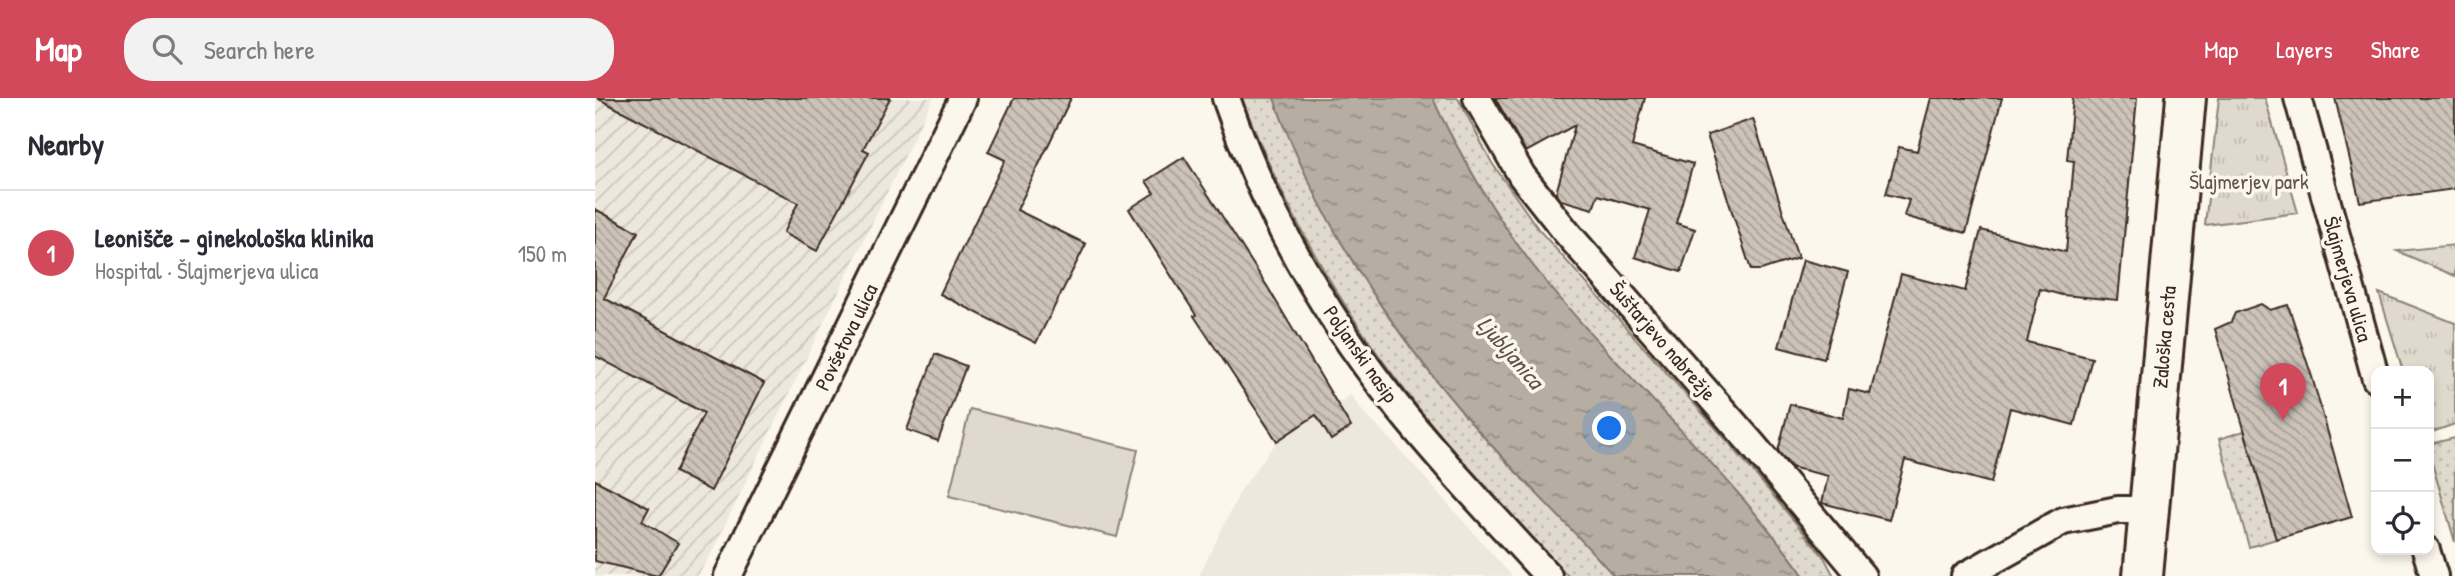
<!DOCTYPE html>
<html lang="en">
<head>
<meta charset="utf-8">
<style>
  body { margin:0; font-family:"Patrick Hand",sans-serif; background:#f2f2f3; color:#2b2b33 }
  .controls { position:absolute; right:21px; bottom:21px; display:grid; overflow:hidden; border-radius:14px; box-shadow:0 4px 10px #0003 }
  .controls button { width:63px; height:63px; display:grid; place-items:center; padding:0; border:0; border-bottom:2px solid #e1e1e2; background:#fff; color:#2b2b33; font:35px sans-serif }
  .you { position:absolute; left:1015px; top:331px; width:24px; height:24px; margin:-18px; border:5px solid #fff; border-radius:50%; background:#1a73e8; box-shadow:0 0 0 10px #1a73e833 }
  .badge { display:grid; place-items:center; width:46px; height:46px; border-radius:50%; background:#d1495b; color:#fff; font-size:23px; font-weight:700 }
  .pin { position:absolute; translate:-50% -58px; filter:drop-shadow(0 2px 4px #0008) }
  .pin::after { content:''; position:absolute; top:37px; width:24px; height:21px; background:inherit; clip-path:polygon(0 0,100% 0,50% 100%) }
  .list { margin:0; padding:0; list-style:none }
  h2 { display:flex; justify-content:space-between; align-items:center; height:91px; margin:0; padding:0 28px; font-size:30px }
  h2 small { font-size:23px; font-weight:400; color:#7c7c81 }
  .list li { display:grid; grid-template-columns:46px 1fr auto; gap:21px; align-items:center; box-sizing:border-box; height:126px; padding:0 28px; border-top:2px solid #e1e1e2 }
  .list b { display:block; font-size:26px; white-space:nowrap }
  .list p { margin:0; font-size:23px; white-space:nowrap; color:#7c7c81 }
  .list em { font-size:23px; font-style:normal; color:#7c7c81 }
  .icon { flex:none; width:38px; height:38px; fill:none; stroke:currentColor; stroke-width:2; stroke-linecap:round; stroke-linejoin:round }
  .map { position:relative; flex:none; width:1860px; height:478px; overflow:hidden }
  header { display:flex; align-items:center; gap:42px; box-sizing:border-box; height:98px; padding:0 35px; background:#d1495b; color:#fff }
  header strong { font-size:33px }
  nav { display:flex; gap:38px; margin-inline-start:auto; font-size:24px }
  .search { width:490px; height:63px; background:#f2f2f3; display:flex; align-items:center; gap:18px; box-sizing:border-box; padding:0 24px; border-radius:28px; color:#7c7c81; font-size:26px }
  main { display:flex }
  aside { flex:1; background:#fff }
  .map>svg:first-child { display:block }
</style>
</head>
<body>
<header>
<strong>Map</strong>
<div class="search"><svg class="icon" aria-label="search" viewBox="0 0 24 24"><circle cx="10" cy="10" r="6"/><path d="M15 15l6 6"/></svg>Search here</div>
<nav><a>Map</a><a>Layers</a><a>Share</a></nav>
</header>
<main>
<aside>
<h2>Nearby<small></small></h2>
<ul class="list">
<li><span class="badge">1</span><div><b>Leonišče - ginekološka klinika</b><p>Hospital · Šlajmerjeva ulica</p></div><em>150 m</em></li>
</ul>
</aside>
<div class="map">
<svg width="1860" height="478" viewBox="0 0 1860 478">
  <defs>
    <pattern id="industrial-furrows" width="10" height="10" patternUnits="userSpaceOnUse" patternTransform="scale(1.75)"><rect width="10" height="10" fill="#ede8dd"/><path d="M-1 1l2-2M0 10L10 0M9 11l2-2" fill="none" stroke="#ccc7bd"/></pattern>
    <pattern id="grass-dots" width="8" height="8" patternUnits="userSpaceOnUse" patternTransform="scale(1.75)"><rect width="8" height="8" fill="#dfd9ce"/><path d="M2 2h.1M6 6h.1" fill="none" stroke="#c0bab0" stroke-width="1.8" stroke-linecap="round"/></pattern>
    <pattern id="park-tufts" width="24" height="20" patternUnits="userSpaceOnUse" patternTransform="scale(1.75)"><rect width="24" height="20" fill="#dfd9ce"/><path d="M3 7l-1-3M5 7V3M7 7l1-3M15 17l-1-3M17 17v-4M19 17l1-3" fill="none" stroke="#c0bab0"/></pattern>
    <pattern id="water-ripples" width="26" height="14" patternUnits="userSpaceOnUse" patternTransform="scale(1.75)"><rect width="26" height="14" fill="#b6aea2"/><path d="M2 4q2-2 4 0t4 0M15 11q2-2 4 0t4 0" fill="none" stroke="#958e83"/></pattern>
    <pattern id="building-back-hatch" width="6" height="6" patternUnits="userSpaceOnUse" patternTransform="scale(1.75)"><rect width="6" height="6" fill="#ccc4b9"/><path d="M-1 5l2 2M0 0l6 6M5-1l2 2" fill="none" stroke="#a79f96"/></pattern>
  </defs>
  <rect width="100%" height="100%" fill="#fbf7ec"/>
  <filter id="ink" filterUnits="userSpaceOnUse"><feTurbulence type="fractalNoise" baseFrequency=".0143" numOctaves="2"/><feDisplacementMap in="SourceGraphic" scale="14" xChannelSelector="R" yChannelSelector="G"/><feConvolveMatrix kernelMatrix="1 2 1 2 8 2 1 2 1" color-interpolation-filters="sRGB"/></filter>
  <g filter="url(#ink)">
    <path fill="#ede8dd" d="M 756,297 L 772,319 L 788,333 L 917,478 L 604,478 L 646,392 L 682,343 Z"/>
    <path fill="url(#industrial-furrows)" d="M 0,0 L 338,0 L 114,460 L 102,478 L 0,478 Z"/>
    <g fill="url(#grass-dots)" stroke="#8d8276" stroke-width="2">
      <path d="M 647,0 L 679,0 C 720,115 788,221 867,314 C 915,371 970,422 1019,478 L 973,478 C 928,428 880,380 838,328 C 756,229 692,120 647,0 Z"/>
      <path d="M 838,0 L 863,0 L 897,65 L 944,132 L 1135,346 L 1229,459 L 1239,478 L 1209,478 C 1129,366 1024,276 939,169 C 915,138 894,105 875,71 C 862,48 848,25 838,0 Z"/>
      <path d="M 1649,333 L 1681,441 L 1654,449 L 1624,341 Z"/>
      <path d="M 1860,340 L 1860,444 L 1834,355 L 1834,346 Z"/>
    </g>
    <g fill="url(#park-tufts)" stroke="#8d8276" stroke-width="2">
      <path d="M 1624,0 L 1670,0 L 1703,115 L 1610,127 Z"/>
      <path d="M 1860,147 L 1860,178 L 1802,153 Z"/>
      <path d="M 1784,195 L 1860,225 L 1860,326 L 1834,335 L 1834,273 L 1808,273 Z"/>
    </g>
    <path fill="#dfd9ce" stroke="#8d8276" stroke-width="2" d="M 375,311 L 543,352 L 522,439 L 354,398 Z"/>
    <path fill="url(#water-ripples)" stroke="#85796d" stroke-width="2" d="M 679,0 L 838,0 C 847,23 860,45 872,66 C 892,102 914,137 939,169 C 1024,276 1129,366 1209,478 L 1019,478 C 970,422 915,371 867,314 C 788,220 720,116 679,0 Z"/>
    <g fill="url(#building-back-hatch)" stroke="#3b2a1e" stroke-width="2">
      <path d="M 2,0 L 295,0 L 268,51 L 274,54 L 222,153 L 188,135 L 203,105 Z"/>
      <path d="M 419,0 L 476,0 L 422,112 L 491,146 L 441,245 L 345,196 L 410,62 L 393,54 Z"/>
      <path d="M 900,0 L 1050,0 L 1037,48 L 1098,66 L 1081,125 L 1100,131 L 1086,174 L 1040,159 L 1055,112 L 1003,97 L 998,111 L 966,102 L 961,95 L 980,27 L 931,54 Z"/>
      <path d="M 1336,0 L 1407,0 L 1371,135 L 1309,118 L 1314,102 L 1291,96 L 1304,49 L 1322,53 Z"/>
      <path d="M 1478,0 L 1542,0 L 1523,202 L 1467,197 L 1445,191 L 1432,244 L 1497,260 L 1479,327 L 1415,310 L 1396,385 L 1310,362 L 1294,422 L 1227,405 L 1233,378 L 1196,369 L 1183,353 L 1195,306 L 1248,320 L 1254,291 L 1275,296 L 1306,176 L 1370,193 L 1386,132 L 1471,154 L 1479,63 L 1472,62 Z"/>
      <path d="M 1740,0 L 1860,0 L 1860,91 L 1765,104 Z"/>
      <path d="M 1158,21 L 1203,160 L 1166,172 L 1156,172 L 1112,37 Z"/>
      <path d="M 589,59 L 672,188 L 756,329 L 736,342 L 721,317 L 682,343 L 599,218 L 601,217 L 534,111 L 559,95 L 551,83 Z"/>
      <path d="M 0,111 L 43,134 L 9,200 L 169,285 L 116,393 L 80,374 L 109,315 L 0,258 Z"/>
      <path d="M 1208,162 L 1253,174 L 1229,261 L 1184,249 Z"/>
      <path d="M 1666,206 L 1675,212 L 1693,207 L 1717,279 L 1757,419 L 1681,441 L 1620,231 L 1636,224 L 1640,215 Z"/>
      <path d="M 340,256 L 371,268 L 343,343 L 312,332 Z"/>
      <path d="M 0,382 L 54,410 L 47,423 L 83,445 L 63,478 L 0,463 Z"/>
    </g>
    <g fill="none" stroke-linecap="round" stroke-linejoin="round">
      <g stroke="#3b2a1e" stroke-width="32">
        <g id="minor">
          <path d="M 631,0 C 669,111 728,215 801,307 C 848,366 902,422 953,478"/>
          <path d="M 882,0 L 927,78 L 972,135 L 1157,346 L 1267,478"/>
          <path d="M 1703,0 L 1781,281"/>
          <path d="M 1831,452 L 1839,478"/>
          <path d="M 133,478 L 368,0"/>
          <path d="M 1370,478 L 1468,423 L 1523,412 L 1553,412"/>
        </g>
      </g>
      <g stroke="#3b2a1e" stroke-width="44">
        <path id="primary" d="M 1548,478 L 1591,0"/>
      </g>
      <use href="#minor" stroke="#fbf7ec" stroke-width="26"/>
      <use href="#primary" stroke="#fbf7ec" stroke-width="38"/>
    </g>
  </g>
  <g text-anchor="middle" dominant-baseline="central" stroke-width="7" stroke-linejoin="round" paint-order="stroke">
    <g font-size="21" fill="#64564a" stroke="#fbf7ec">
      <text x="1654" y="83">Šlajmerjev park</text>
    </g>
    <g font-size="21" fill="#3b2a1e" stroke="#fbf7ec">
      <text transform="translate(1753 181) rotate(74)">Šlajmerjeva ulica</text>
      <text transform="translate(251 239) rotate(-64)">Povšetova ulica</text>
      <text transform="translate(1569 239) rotate(-85)">Zaloška cesta</text>
      <text transform="translate(1068 243) rotate(49)">Šuštarjevo nabrežje</text>
      <text transform="translate(766 256) rotate(55)">Poljanski nasip</text>
    </g>
    <g font-size="23" font-style="italic" fill="#605246" stroke="#fbf7ec">
      <text transform="translate(916 254) rotate(49)">Ljubljanica</text>
    </g>
  </g>
</svg>
<div class="controls">
<button>+</button>
<button>−</button>
<button><svg class="icon" aria-label="locate" viewBox="0 0 24 24"><circle cx="12" cy="12" r="6"/><path d="M12 2v4M12 18v4M2 12h4M18 12h4"/></svg></button>
</div>
<div class="you"></div>
<div class="pin badge" style="left:1688px;top:323px">1</div>
</div>
</main>
</body>
</html>
